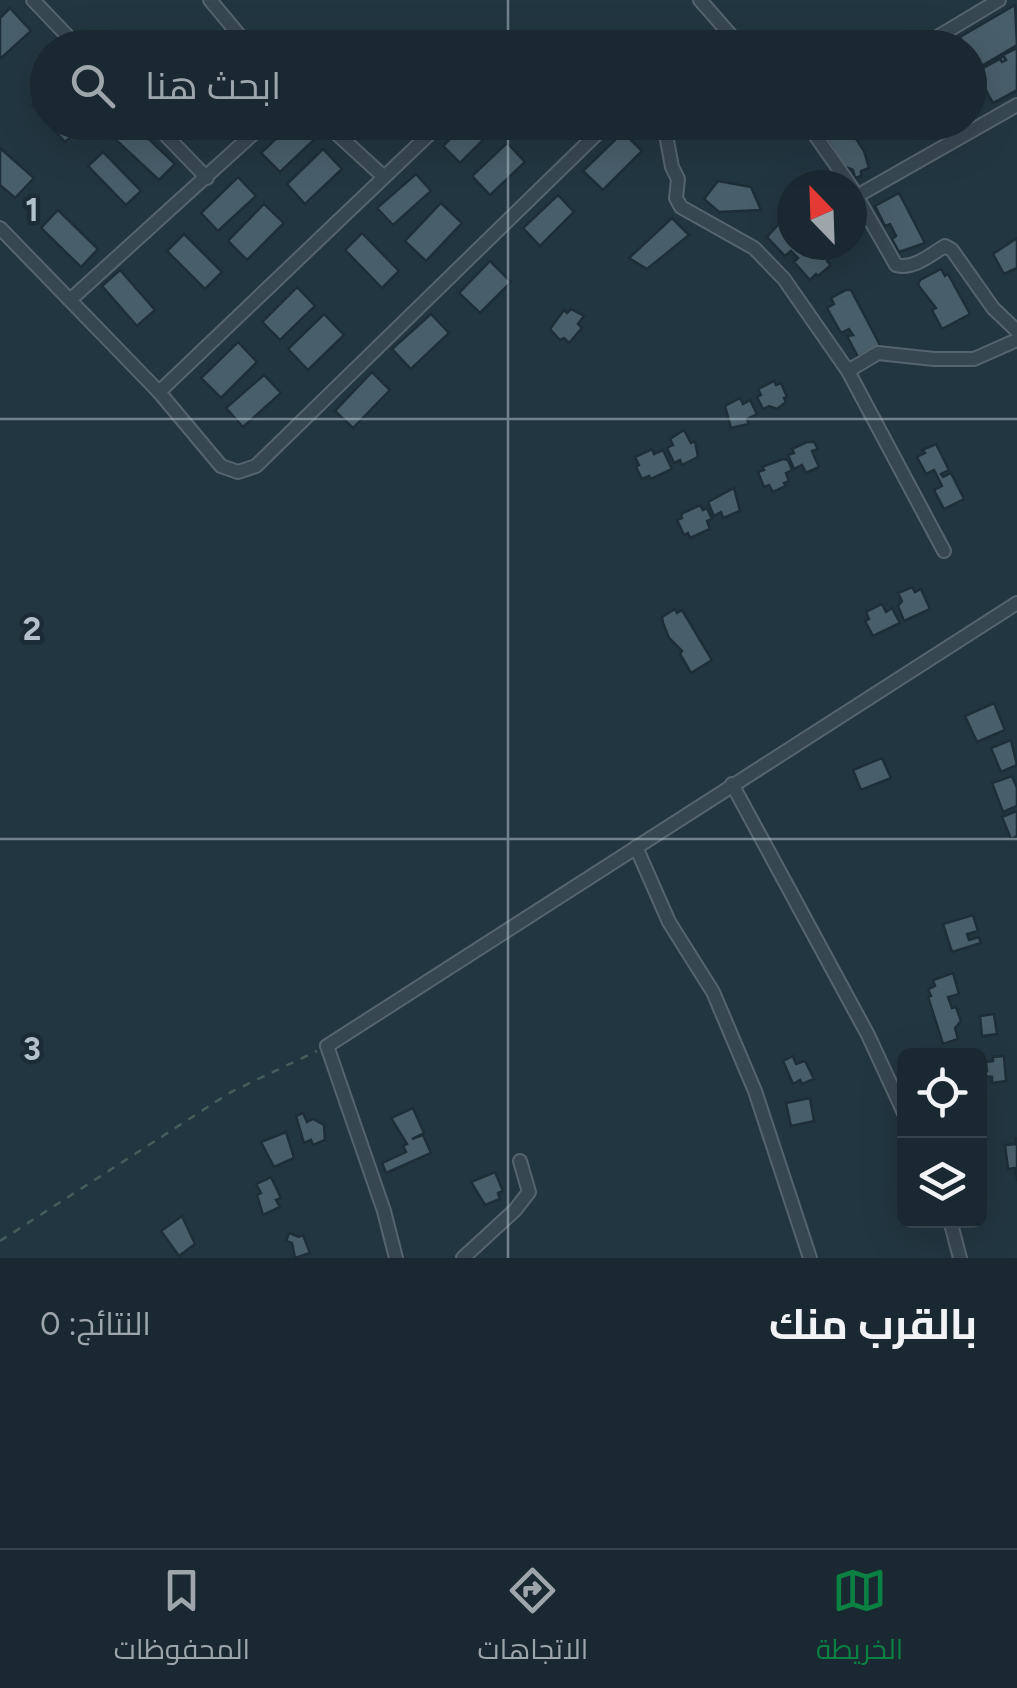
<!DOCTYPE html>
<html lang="ar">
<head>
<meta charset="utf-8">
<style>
  body { margin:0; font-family:Figtree,Cairo,sans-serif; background:#233039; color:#f1f3f6; direction:rtl }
  .controls { position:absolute; right:30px; bottom:30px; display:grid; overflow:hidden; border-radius:15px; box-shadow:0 10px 40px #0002 }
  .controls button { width:90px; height:90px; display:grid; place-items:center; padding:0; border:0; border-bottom:2px solid #38444d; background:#1a2831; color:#f1f3f6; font:50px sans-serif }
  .compass { position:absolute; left:777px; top:170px; width:90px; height:90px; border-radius:50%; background:#1a2831; box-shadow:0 10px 40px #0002; rotate:337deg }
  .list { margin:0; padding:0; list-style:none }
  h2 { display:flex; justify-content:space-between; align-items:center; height:130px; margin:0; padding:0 40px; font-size:42px }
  h2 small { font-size:32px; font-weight:400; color:#9fa6ab }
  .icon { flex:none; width:55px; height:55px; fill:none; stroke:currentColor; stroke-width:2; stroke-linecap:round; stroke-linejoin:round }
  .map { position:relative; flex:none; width:1017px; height:1258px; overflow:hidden; direction:ltr }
  .search { position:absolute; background:#1a2831; box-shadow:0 10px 40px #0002; left:30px; right:30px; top:30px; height:110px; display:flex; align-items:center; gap:25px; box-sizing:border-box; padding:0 35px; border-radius:55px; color:#9fa6ab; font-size:38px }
  .sheet { height:290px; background:#1a2831 }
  nav { display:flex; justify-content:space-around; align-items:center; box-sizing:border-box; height:140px; border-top:2px solid #38444d; background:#1a2831; font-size:28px; color:#9fa6ab }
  nav a { display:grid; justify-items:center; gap:5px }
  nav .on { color:#0b8043 }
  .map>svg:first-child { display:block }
</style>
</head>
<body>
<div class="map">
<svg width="1017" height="1258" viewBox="0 0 1017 1258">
  <rect width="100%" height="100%" fill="#223641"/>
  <g fill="#485e6a" stroke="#1e2e38" stroke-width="2.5">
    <path d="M 1015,5 L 1017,45 L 978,68 L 970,48 L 966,48 L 960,37 Z"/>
    <path d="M 10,8 L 31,31 L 0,59 L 0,18 Z"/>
    <path d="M 1017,48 L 1017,90 L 993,103 L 976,72 Z"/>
    <path d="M 1017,48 L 1017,90 L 993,103 L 976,72 L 1000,59 L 1002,62 L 1006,60 L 1003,55 Z"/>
    <path d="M 48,91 L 48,122 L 80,122 L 83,126 L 65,142 L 32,105 Z"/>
    <path d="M 293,122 L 303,122 L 317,137 L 280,172 L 261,153 Z"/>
    <path d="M 467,122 L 490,122 L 495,128 L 460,163 L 443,146 Z"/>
    <path d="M 834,122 L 845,122 L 864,151 L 869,168 L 861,171 L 861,176 L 855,178 L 853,170 L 834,162 L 833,149 L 821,131 Z"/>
    <path d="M 927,122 L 954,122 L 942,132 L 930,133 Z"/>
    <path d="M 132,123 L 175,164 L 159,180 L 116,140 Z"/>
    <path d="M 623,132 L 642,151 L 603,190 L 583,171 Z"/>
    <path d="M 507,143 L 525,162 L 490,195 L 472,176 Z"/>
    <path d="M 0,148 L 34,178 L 15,198 L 0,185 Z"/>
    <path d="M 323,149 L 342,169 L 305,204 L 287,184 Z"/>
    <path d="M 103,152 L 141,191 L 126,205 L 88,166 Z"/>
    <path d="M 416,174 L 431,191 L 393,225 L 377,208 Z"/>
    <path d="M 238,177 L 256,196 L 218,231 L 201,213 Z"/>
    <path d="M 718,181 L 751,187 L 761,210 L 719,212 L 704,199 Z"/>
    <path d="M 899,193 L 925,243 L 899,252 L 892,239 L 896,236 L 890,224 L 885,226 L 875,206 Z"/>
    <path d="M 558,195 L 574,212 L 540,246 L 523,228 Z"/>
    <path d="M 441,203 L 462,223 L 426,261 L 405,241 Z"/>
    <path d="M 264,204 L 284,223 L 247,260 L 228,241 Z"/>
    <path d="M 58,210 L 98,249 L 81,267 L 41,228 Z"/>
    <path d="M 785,217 L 792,220 L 792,245 L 816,245 L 829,259 L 827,261 L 831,265 L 818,276 L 816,274 L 810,280 L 794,262 L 798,258 L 791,251 L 785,256 L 767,237 Z"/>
    <path d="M 672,218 L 689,235 L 647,269 L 629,258 Z"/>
    <path d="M 362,233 L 399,271 L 382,288 L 345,250 Z"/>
    <path d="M 184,234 L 222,272 L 205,289 L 167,251 Z"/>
    <path d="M 1017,238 L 1017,268 L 1004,274 L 993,254 Z"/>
    <path d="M 490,261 L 511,282 L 480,313 L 459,293 Z"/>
    <path d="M 941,269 L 945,276 L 948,274 L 970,314 L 942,329 L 932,310 L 936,308 L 918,285 L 920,280 Z"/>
    <path d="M 120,270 L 155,310 L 137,326 L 102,286 Z"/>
    <path d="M 297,287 L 315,306 L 280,340 L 262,322 Z"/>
    <path d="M 846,290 L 851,290 L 880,345 L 858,357 L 847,336 L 853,335 L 849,329 L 841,333 L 827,308 L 834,304 L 831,298 Z"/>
    <path d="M 571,309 L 584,316 L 578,324 L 582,328 L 569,343 L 564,338 L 560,340 L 550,329 L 564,310 L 567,313 Z"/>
    <path d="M 324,314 L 344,335 L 308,370 L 288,349 Z"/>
    <path d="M 431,314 L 449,333 L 411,369 L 392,349 Z"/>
    <path d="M 238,342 L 257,362 L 221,398 L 201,378 Z"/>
    <path d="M 372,372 L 390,390 L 353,428 L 335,411 Z"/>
    <path d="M 264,375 L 281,393 L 243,427 L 226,408 Z"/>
    <path d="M 774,381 L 776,385 L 781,383 L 787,397 L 784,398 L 786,402 L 777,409 L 769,406 L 763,409 L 757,397 L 761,395 L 758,389 Z"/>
    <path d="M 740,398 L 743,404 L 750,400 L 757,414 L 747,419 L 749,424 L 731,428 L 725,406 Z"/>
    <path d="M 684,430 L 691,443 L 695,441 L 698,457 L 682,465 L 680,460 L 674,463 L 667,448 L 673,445 L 670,439 Z"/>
    <path d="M 807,442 L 814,442 L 818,449 L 812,451 L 819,467 L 806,473 L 802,465 L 794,469 L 788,455 L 794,453 L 792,449 Z"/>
    <path d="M 936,444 L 949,470 L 941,474 L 943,477 L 951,473 L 964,499 L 944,509 L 934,490 L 942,486 L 934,470 L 926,474 L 917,457 L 925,453 L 922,450 Z"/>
    <path d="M 652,449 L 654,454 L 663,450 L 672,469 L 651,479 L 649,476 L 642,479 L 636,467 L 639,465 L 635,457 Z"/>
    <path d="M 783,459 L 788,460 L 792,470 L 786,473 L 789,481 L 784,483 L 786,486 L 773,492 L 769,485 L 764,487 L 758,472 L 764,470 L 762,467 Z"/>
    <path d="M 734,488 L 740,511 L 723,518 L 721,512 L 714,516 L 708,502 Z"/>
    <path d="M 700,505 L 703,510 L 707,508 L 712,519 L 707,521 L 710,529 L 690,538 L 688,533 L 684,535 L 677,520 L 682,518 L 681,514 Z"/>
    <path d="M 912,587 L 915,592 L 921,589 L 930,609 L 904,621 L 898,606 L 902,601 L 898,593 Z"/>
    <path d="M 882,604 L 886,612 L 892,608 L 900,623 L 873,636 L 865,621 L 869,619 L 866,612 Z"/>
    <path d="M 675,609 L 677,613 L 682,610 L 712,660 L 691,673 L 680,654 L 682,651 L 669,638 L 663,623 L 662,617 Z"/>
    <path d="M 994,703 L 1005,730 L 977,742 L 965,716 Z"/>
    <path d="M 1011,740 L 1017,765 L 1001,772 L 991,748 Z"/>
    <path d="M 882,758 L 891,778 L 861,790 L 853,770 Z"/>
    <path d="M 1012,776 L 1017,788 L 1017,806 L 1003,812 L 992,783 Z"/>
    <path d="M 1017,811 L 1017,836 L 1011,839 L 1002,817 Z"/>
    <path d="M 973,915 L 978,931 L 967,934 L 969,940 L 979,937 L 981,943 L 952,952 L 943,924 Z"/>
    <path d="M 953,973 L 959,994 L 948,997 L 952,1008 L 956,1007 L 961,1021 L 955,1028 L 958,1039 L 943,1044 L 928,997 L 931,996 L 928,989 L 935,986 L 933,980 Z"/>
    <path d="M 994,1014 L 997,1034 L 982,1036 L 980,1016 Z"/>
    <path d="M 793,1056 L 796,1064 L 805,1061 L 814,1079 L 802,1084 L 800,1080 L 793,1084 L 783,1061 Z"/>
    <path d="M 1004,1056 L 1006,1081 L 992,1083 L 992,1077 L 982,1076 L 982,1071 L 987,1071 L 986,1062 L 993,1061 L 993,1057 Z"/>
    <path d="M 810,1098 L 814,1121 L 791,1126 L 786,1103 Z"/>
    <path d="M 413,1108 L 424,1133 L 412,1139 L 423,1135 L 431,1153 L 386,1173 L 382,1163 L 406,1152 L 403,1146 L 407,1144 L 391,1118 Z"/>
    <path d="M 303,1113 L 307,1122 L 313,1119 L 324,1125 L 325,1140 L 313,1145 L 311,1140 L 304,1143 L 296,1116 Z"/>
    <path d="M 286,1132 L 294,1158 L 274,1167 L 261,1142 Z"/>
    <path d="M 1015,1138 L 1017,1138 L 1017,1181 L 1015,1168 L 1008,1169 L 1005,1145 L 1016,1144 Z"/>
    <path d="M 495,1172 L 503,1191 L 498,1193 L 500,1199 L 485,1205 L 471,1182 Z"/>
    <path d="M 271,1177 L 281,1198 L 276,1200 L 280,1207 L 263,1215 L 257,1195 L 261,1193 L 256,1184 Z"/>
    <path d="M 182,1216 L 195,1244 L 179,1256 L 161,1231 Z"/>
    <path d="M 289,1233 L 299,1237 L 303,1235 L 310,1253 L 295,1258 L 292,1243 L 286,1241 Z"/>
  </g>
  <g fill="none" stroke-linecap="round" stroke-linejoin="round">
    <g stroke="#55646e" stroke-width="16">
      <g id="minor">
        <path d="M 33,0 L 79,48"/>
        <path d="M 210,0 L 250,48"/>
        <path d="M 700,0 L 742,48"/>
        <path d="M 522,48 L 530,40 L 551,38 L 565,48"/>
        <path d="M 919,48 L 999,0"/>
        <path d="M 153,122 L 207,178"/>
        <path d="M 324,122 L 384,177"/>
        <path d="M 442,122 L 159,392 L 221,466 L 238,472 L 256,466 L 609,122"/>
        <path d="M 653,122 L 685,129 L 712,122"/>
        <path d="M 806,122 L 850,185"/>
        <path d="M 664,124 L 672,167 L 678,179 L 676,198 L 681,207 L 754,248 L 784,279 L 848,371 L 944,551"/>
        <path d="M 852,188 L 896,265 C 913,270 930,255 945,246 L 952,250 L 993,308 L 1017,331"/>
        <path d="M 857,196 L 1017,105"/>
        <path d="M 0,228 L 159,392"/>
        <path d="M 70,300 L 266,122"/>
        <path d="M 848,371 L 878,353 L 934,359 L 974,359 L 1017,340"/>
        <path d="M 732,784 L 868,1035 L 904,1113"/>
        <path d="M 636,847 L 669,922 L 713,992 L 755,1091 L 810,1258"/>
        <path d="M 950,1220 L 960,1258"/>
        <path d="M 396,1258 L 384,1211 L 327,1046 L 1017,603"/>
        <path d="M 463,1258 L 515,1210 L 529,1192 L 520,1161"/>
      </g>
    </g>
    <path stroke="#435e5b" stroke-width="2.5" stroke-dasharray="8 8" stroke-linecap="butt" d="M 0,1241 L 231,1092 L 317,1051"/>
    <use href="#minor" stroke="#374751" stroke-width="12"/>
  </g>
  <path fill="none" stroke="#b3c1cb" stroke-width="2.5" stroke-opacity="0.55" d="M 508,0 L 508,48M 508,122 L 508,1258M 0,419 L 1017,419M 0,839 L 1017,839"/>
  <g font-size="32" text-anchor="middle" font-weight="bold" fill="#b3c1cb" stroke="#1c2c36" stroke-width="9" stroke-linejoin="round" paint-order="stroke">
    <text x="32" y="221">1</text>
    <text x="32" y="640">2</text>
    <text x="32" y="1060">3</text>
  </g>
</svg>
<div class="controls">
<button><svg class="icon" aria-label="locate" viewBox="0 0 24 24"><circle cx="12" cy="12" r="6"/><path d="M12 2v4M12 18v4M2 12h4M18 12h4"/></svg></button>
<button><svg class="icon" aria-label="layers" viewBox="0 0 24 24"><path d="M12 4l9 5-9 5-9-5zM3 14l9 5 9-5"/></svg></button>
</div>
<svg class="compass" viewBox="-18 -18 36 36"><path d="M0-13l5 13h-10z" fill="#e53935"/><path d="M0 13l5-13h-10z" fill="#9fa6ab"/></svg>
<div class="search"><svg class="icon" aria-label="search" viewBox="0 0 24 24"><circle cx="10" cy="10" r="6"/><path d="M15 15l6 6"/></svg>ابحث هنا</div>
</div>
<section class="sheet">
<h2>بالقرب منك<small>النتائج: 0</small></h2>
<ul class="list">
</ul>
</section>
<nav>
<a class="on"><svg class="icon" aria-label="map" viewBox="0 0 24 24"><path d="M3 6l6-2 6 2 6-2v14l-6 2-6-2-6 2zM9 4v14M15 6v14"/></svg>الخريطة</a>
<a><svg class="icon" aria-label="directions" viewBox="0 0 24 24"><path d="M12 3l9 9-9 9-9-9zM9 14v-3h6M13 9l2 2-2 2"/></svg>الاتجاهات</a>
<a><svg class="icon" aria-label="saved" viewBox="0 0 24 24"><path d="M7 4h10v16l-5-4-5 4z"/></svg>المحفوظات</a>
</nav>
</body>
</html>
